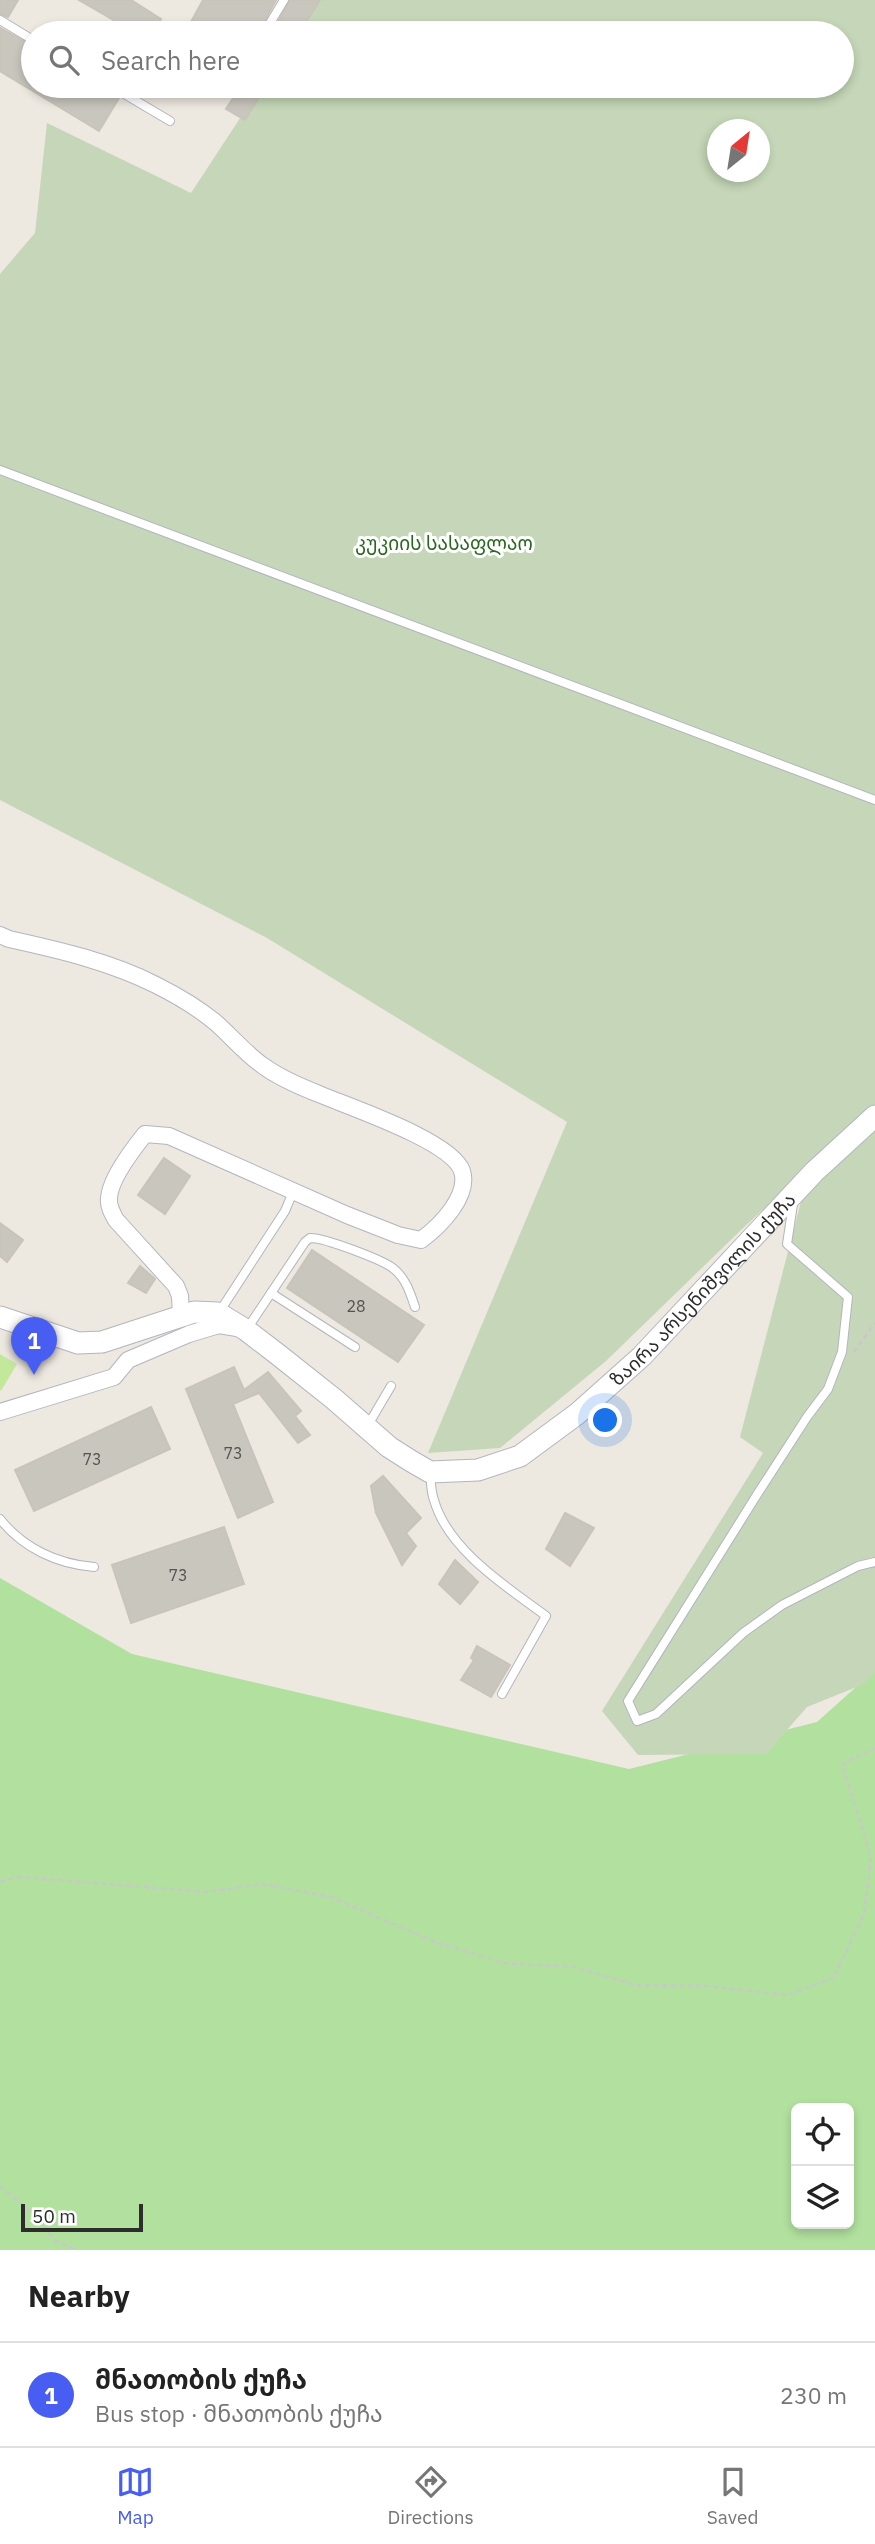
<!DOCTYPE html>
<html lang="en">
<head>
<meta charset="utf-8">
<style>
  body { margin:0; font-family:"IBM Plex Sans","Noto Sans Georgian",sans-serif; background:#f2f2f2; color:#222 }
  .controls { position:absolute; right:21px; bottom:21px; display:grid; overflow:hidden; border-radius:10px; box-shadow:0 4px 10px #0003 }
  .controls button { width:63px; height:63px; display:grid; place-items:center; padding:0; border:0; border-bottom:2px solid #e0e0e0; background:#fff; color:#222; font:35px sans-serif }
  .compass { position:absolute; left:707px; top:119px; width:63px; height:63px; border-radius:50%; background:#fff; box-shadow:0 4px 10px #0003; rotate:30deg }
  .scale { position:absolute; left:21px; bottom:18px; width:122px; box-sizing:border-box; padding-left:7px; border:4px solid #2d2d2d; border-top:0; font-size:19px; line-height:24px; white-space:nowrap; color:#2d2d2d; -webkit-text-stroke:5px #fff; paint-order:stroke }
  .you { position:absolute; left:606px; top:1421px; width:24px; height:24px; margin:-18px; border:5px solid #fff; border-radius:50%; background:#1a73e8; box-shadow:0 0 0 10px #1a73e833 }
  .badge { display:grid; place-items:center; width:46px; height:46px; border-radius:50%; background:#485df2; color:#fff; font-size:23px; font-weight:700 }
  .pin { position:absolute; translate:-50% -58px; filter:drop-shadow(0 2px 4px #0008) }
  .pin::after { content:''; position:absolute; top:37px; width:24px; height:21px; background:inherit; clip-path:polygon(0 0,100% 0,50% 100%) }
  .list { margin:0; padding:0; list-style:none }
  h2 { display:flex; justify-content:space-between; align-items:center; height:91px; margin:0; padding:0 28px; font-size:30px }
  h2 small { font-size:23px; font-weight:400; color:#767676 }
  .list li { display:grid; grid-template-columns:46px 1fr auto; gap:21px; align-items:center; box-sizing:border-box; height:105px; padding:0 28px; border-top:2px solid #e0e0e0 }
  .list b { display:block; font-size:26px; white-space:nowrap }
  .list p { margin:0; font-size:23px; white-space:nowrap; color:#767676 }
  .list em { font-size:23px; font-style:normal; color:#767676 }
  .icon { flex:none; width:38px; height:38px; fill:none; stroke:currentColor; stroke-width:2; stroke-linecap:round; stroke-linejoin:round }
  .map { position:relative; flex:none; width:875px; height:2250px; overflow:hidden }
  .search { position:absolute; background:#fff; box-shadow:0 4px 10px #0003; left:21px; right:21px; top:21px; height:77px; display:flex; align-items:center; gap:18px; box-sizing:border-box; padding:0 24px; border-radius:38px; color:#767676; font-size:26px }
  .sheet { height:196px; background:#fff }
  nav { display:flex; justify-content:space-around; align-items:center; box-sizing:border-box; height:98px; border-top:2px solid #e0e0e0; background:#fff; font-size:19px; color:#767676 }
  nav a { display:grid; justify-items:center; gap:4px }
  nav .on { color:#485df2 }
  .map>svg:first-child { display:block }
</style>
</head>
<body>
<div class="map">
<svg width="875" height="2250" viewBox="0 0 875 2250">
  <rect width="100%" height="100%" fill="#ede8e0"/>
  <path fill="#b2e19f" fill-rule="evenodd" d="M 0,1578 L 132,1654 L 629,1769 L 817,1722 L 875,1670 L 875,2250 L 0,2250 ZM 796,2108 L 849,2108 L 849,2224 L 796,2224 Z"/>
  <g fill="#c5d7b8" fill-rule="evenodd">
    <path d="M 317,0 L 875,0 L 875,1105 L 741,1230 L 606,1361 L 500,1448 L 428,1453 L 567,1122 L 267,938 L 0,800 L 0,274 L 35,233 L 47,123 L 191,193 L 261,86 L 842,86 L 842,33 L 296,33 ZM 718,130 L 760,130 L 760,172 L 718,172 Z"/>
    <path d="M 875,1125 L 875,1671 L 864,1684 L 807,1707 L 766,1754 L 638,1755 L 602,1711 L 763,1453 L 740,1437 L 805,1186 Z"/>
  </g>
  <path fill="#c3e89c" d="M 0,1354 L 17,1364 L 1,1391 L 0,1390 Z"/>
  <g fill="#c9c6be" stroke="#c9c4b9" stroke-width="2">
    <path d="M 0,0 L 18,0 L 8,17 L 0,14 Z"/>
    <path d="M 79,0 L 131,0 L 161,19 L 151,33 L 136,33 Z"/>
    <path d="M 203,0 L 276,0 L 258,33 L 185,33 Z"/>
    <path d="M 290,0 L 320,0 L 299,33 L 272,33 Z"/>
    <path d="M 0,28 L 33,46 L 33,86 L 99,86 L 119,98 L 99,131 L 0,71 Z"/>
    <path d="M 241,86 L 266,86 L 245,120 L 226,109 Z"/>
    <path d="M 164,1158 L 190,1176 L 165,1214 L 138,1195 Z"/>
    <path d="M 0,1223 L 23,1240 L 7,1262 L 0,1256 Z"/>
    <path d="M 312,1250 L 424,1325 L 398,1362 L 287,1288 Z"/>
    <path d="M 140,1266 L 155,1279 L 146,1293 L 128,1283 Z"/>
    <path d="M 234,1367 L 244,1390 L 268,1372 L 301,1411 L 295,1416 L 310,1435 L 298,1443 L 259,1393 L 233,1404 L 273,1502 L 238,1518 L 186,1389 Z"/>
    <path d="M 151,1407 L 170,1449 L 34,1511 L 15,1470 Z"/>
    <path d="M 383,1476 L 421,1518 L 406,1533 L 416,1546 L 402,1565 L 376,1513 L 371,1486 Z"/>
    <path d="M 565,1513 L 594,1528 L 570,1566 L 546,1549 Z"/>
    <path d="M 224,1527 L 244,1584 L 131,1623 L 112,1565 Z"/>
    <path d="M 455,1560 L 478,1582 L 460,1604 L 439,1584 Z"/>
    <path d="M 477,1646 L 510,1665 L 491,1697 L 461,1680 L 474,1660 L 471,1658 Z"/>
  </g>
  <g fill="none" stroke-linecap="round" stroke-linejoin="round">
    <g stroke="#b3b5bf" stroke-width="10">
      <g id="service">
        <path d="M 0,20 L 33,40"/>
        <path d="M 264,33 L 284,0"/>
        <path d="M 111,86 L 170,121"/>
        <path d="M 0,470 L 875,800"/>
        <path d="M 793,1204 L 787,1244 L 848,1297 L 842,1352 L 828,1389 L 807,1417 L 758,1493 L 628,1701 L 637,1721 L 656,1714 L 743,1633 L 782,1605 L 858,1566 L 875,1562"/>
        <path d="M 271,1293 L 355,1347"/>
        <path d="M 220,1311 L 285,1211 L 293,1192"/>
        <path d="M 247,1329 L 305,1242 L 310,1238 C 322,1237 384,1260 394,1269 C 406,1279 410,1292 415,1307"/>
        <path d="M 368,1425 L 391,1386"/>
        <path d="M 430,1473 C 431,1482 431,1492 434,1500 C 448,1550 507,1587 546,1616 L 502,1694"/>
        <path d="M 0,1519 C 23,1548 57,1564 94,1567"/>
      </g>
    </g>
    <g stroke="#b3b5bf" stroke-width="18">
      <g id="minor">
        <path d="M 0,935 L 9,939 C 59,950 111,962 156,985 C 176,995 198,1008 215,1022 C 231,1036 245,1053 262,1065 C 278,1077 301,1087 319,1094 C 349,1107 452,1141 462,1171 C 470,1196 440,1226 421,1240 L 398,1235 L 347,1215 L 169,1136 L 145,1134 C 133,1149 110,1179 109,1198 C 108,1206 112,1213 116,1220 L 176,1286 L 180,1296 L 181,1316"/>
        <path d="M 0,1412 L 114,1377 L 128,1360 L 189,1334 L 219,1325 L 237,1328"/>
      </g>
    </g>
    <g stroke="#b3b5bf" stroke-width="23">
      <g id="tertiary">
        <path id="s1" d="M 0,1317 L 78,1343 L 102,1342 L 194,1312 L 218,1313 L 246,1330 L 276,1353 L 334,1399 L 389,1447 L 411,1461 L 430,1472 L 478,1470 L 520,1456 L 577,1414 L 642,1356 L 814,1172 L 875,1116"/>
      </g>
    </g>
    <g stroke="#c8c8c8" stroke-width="2.5" stroke-dasharray="5 3.5" stroke-linecap="butt">
      <path d="M 854,1352 L 875,1323"/>
      <path d="M 0,1881 L 19,1877 L 207,1892 L 262,1884 L 331,1897 L 435,1942 L 504,1963 L 574,1967 L 635,1985 L 705,1986 L 788,1995 L 834,1977 L 864,1914 L 871,1856 L 842,1764 L 875,1748"/>
      <path d="M 0,2186 L 26,2207 L 56,2241 L 77,2250"/>
    </g>
    <use href="#service" stroke="#fff" stroke-width="8"/>
    <use href="#minor" stroke="#fff" stroke-width="16"/>
    <use href="#tertiary" stroke="#fff" stroke-width="21"/>
  </g>
  <g text-anchor="middle" dominant-baseline="central" stroke-width="6" stroke-linejoin="round" paint-order="stroke">
    <g font-size="16" fill="#545351">
      <text x="356" y="1306">28</text>
      <text x="233" y="1453">73</text>
      <text x="92" y="1459">73</text>
      <text x="178" y="1575">73</text>
    </g>
    <g font-size="19" fill="#29681e" stroke="#fff">
      <text x="444" y="543">კუკიის სასაფლაო</text>
    </g>
    <g font-size="19" fill="#2d2d2d" stroke="#fff">
      <text stroke="none"><textPath href="#s1" startOffset="833">ზაირა არსენიშვილის ქუჩა</textPath></text>
    </g>
  </g>
</svg>
<div class="controls">
<button><svg class="icon" aria-label="locate" viewBox="0 0 24 24"><circle cx="12" cy="12" r="6"/><path d="M12 2v4M12 18v4M2 12h4M18 12h4"/></svg></button>
<button><svg class="icon" aria-label="layers" viewBox="0 0 24 24"><path d="M12 4l9 5-9 5-9-5zM3 14l9 5 9-5"/></svg></button>
</div>
<svg class="compass" viewBox="-18 -18 36 36"><path d="M0-13l5 13h-10z" fill="#e53935"/><path d="M0 13l5-13h-10z" fill="#767676"/></svg>
<div class="scale">50 m</div>
<div class="you"></div>
<div class="pin badge" style="left:34px;top:1375px">1</div>
<div class="search"><svg class="icon" aria-label="search" viewBox="0 0 24 24"><circle cx="10" cy="10" r="6"/><path d="M15 15l6 6"/></svg>Search here</div>
</div>
<section class="sheet">
<h2>Nearby<small></small></h2>
<ul class="list">
<li><span class="badge">1</span><div><b>მნათობის ქუჩა</b><p>Bus stop · მნათობის ქუჩა</p></div><em>230 m</em></li>
</ul>
</section>
<nav>
<a class="on"><svg class="icon" aria-label="map" viewBox="0 0 24 24"><path d="M3 6l6-2 6 2 6-2v14l-6 2-6-2-6 2zM9 4v14M15 6v14"/></svg>Map</a>
<a><svg class="icon" aria-label="directions" viewBox="0 0 24 24"><path d="M12 3l9 9-9 9-9-9zM9 14v-3h6M13 9l2 2-2 2"/></svg>Directions</a>
<a><svg class="icon" aria-label="saved" viewBox="0 0 24 24"><path d="M7 4h10v16l-5-4-5 4z"/></svg>Saved</a>
</nav>
</body>
</html>
